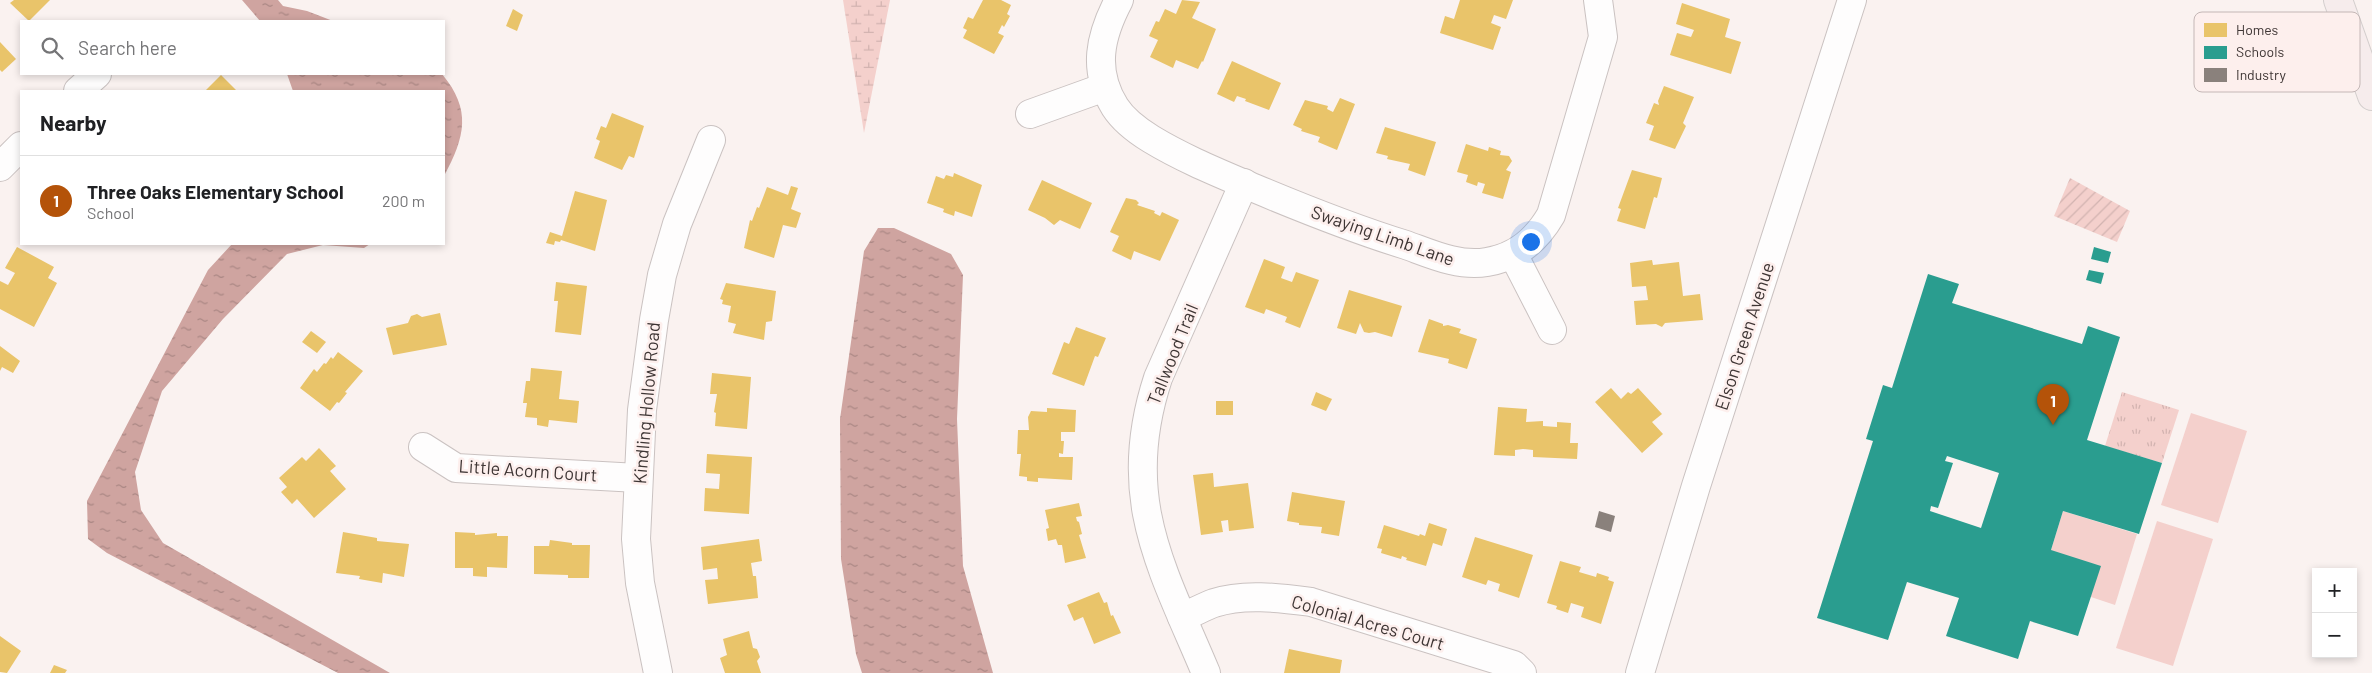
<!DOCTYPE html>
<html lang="en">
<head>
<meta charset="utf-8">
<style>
  body { margin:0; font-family:Barlow,sans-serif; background:#f6f6f6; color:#202124 }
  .controls { position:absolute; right:15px; bottom:15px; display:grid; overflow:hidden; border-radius:0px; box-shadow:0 2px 8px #0003 }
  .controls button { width:45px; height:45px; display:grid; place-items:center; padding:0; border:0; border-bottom:1px solid #e0e0e0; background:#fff; color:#202124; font:25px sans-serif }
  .you { position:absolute; left:1530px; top:241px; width:18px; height:18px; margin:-12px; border:4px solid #fff; border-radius:50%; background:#1a73e8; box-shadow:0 0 0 8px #1a73e833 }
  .badge { display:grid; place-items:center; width:32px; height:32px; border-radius:50%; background:#b45309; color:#fff; font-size:16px; font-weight:700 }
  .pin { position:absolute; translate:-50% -41px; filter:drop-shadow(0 1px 2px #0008) }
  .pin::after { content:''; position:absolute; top:26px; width:18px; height:15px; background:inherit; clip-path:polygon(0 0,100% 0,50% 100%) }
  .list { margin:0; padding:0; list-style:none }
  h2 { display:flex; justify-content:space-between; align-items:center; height:65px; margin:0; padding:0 20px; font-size:21px }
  h2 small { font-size:16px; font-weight:400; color:#757577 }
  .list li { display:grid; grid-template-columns:32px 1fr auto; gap:15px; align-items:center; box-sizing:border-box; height:90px; padding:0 20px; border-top:1px solid #e0e0e0 }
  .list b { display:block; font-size:19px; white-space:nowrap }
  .list p { margin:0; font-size:16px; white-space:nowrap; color:#757577 }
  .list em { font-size:16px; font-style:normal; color:#757577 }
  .icon { flex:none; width:28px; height:28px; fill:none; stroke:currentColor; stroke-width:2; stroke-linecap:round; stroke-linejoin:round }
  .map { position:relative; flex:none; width:2372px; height:673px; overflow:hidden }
  .search { position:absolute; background:#fff; box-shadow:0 2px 8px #0003; left:20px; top:20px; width:425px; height:55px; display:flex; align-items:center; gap:12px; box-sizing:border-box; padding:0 18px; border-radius:0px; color:#757577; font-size:19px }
  .panel { position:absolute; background:#fff; box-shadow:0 2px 8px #0003; left:20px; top:90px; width:425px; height:155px; border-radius:0px }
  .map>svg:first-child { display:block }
</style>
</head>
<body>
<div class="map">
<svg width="2372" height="673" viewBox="0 0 2372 673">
  <defs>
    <pattern id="grass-tufts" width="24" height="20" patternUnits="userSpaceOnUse" patternTransform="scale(1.25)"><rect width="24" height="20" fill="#f4d0cc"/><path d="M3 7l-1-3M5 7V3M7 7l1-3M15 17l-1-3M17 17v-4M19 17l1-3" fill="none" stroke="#d2b3b0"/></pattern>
    <pattern id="wetland-marsh" width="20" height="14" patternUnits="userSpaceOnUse" patternTransform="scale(1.25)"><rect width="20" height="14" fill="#f4d0cc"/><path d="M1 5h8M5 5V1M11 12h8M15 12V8" fill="none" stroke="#d2b3b0"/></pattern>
    <pattern id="garden-furrows" width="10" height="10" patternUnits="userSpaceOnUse" patternTransform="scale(1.25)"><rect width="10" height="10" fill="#f4d0cc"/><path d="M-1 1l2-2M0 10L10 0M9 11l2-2" fill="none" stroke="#d2b3b0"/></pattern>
    <pattern id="water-ripples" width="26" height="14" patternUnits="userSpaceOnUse" patternTransform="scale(1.25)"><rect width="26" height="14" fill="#cfa4a0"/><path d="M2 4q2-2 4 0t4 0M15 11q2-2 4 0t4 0" fill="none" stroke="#a98683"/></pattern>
  </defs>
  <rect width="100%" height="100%" fill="#faf2f0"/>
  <path fill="url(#grass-tufts)" d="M 2122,392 L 2179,410 L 2162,463 L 2105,446 Z"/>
  <path fill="url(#wetland-marsh)" d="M 843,0 L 890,0 L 864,133 Z"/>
  <path fill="url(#garden-furrows)" d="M 2070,178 L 2130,211 L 2117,242 L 2054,216 Z"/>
  <g fill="#f4d0cc">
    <path d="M 2191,413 L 2247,431 L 2218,523 L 2161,505 Z"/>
    <path d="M 2063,511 L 2137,534 L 2115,605 L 2091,597 L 2051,550 Z"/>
    <path d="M 2157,521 L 2213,539 L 2173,666 L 2116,648 Z"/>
  </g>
  <g fill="url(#water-ripples)">
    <path d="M 242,0 L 278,0 L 283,6 L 307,11 L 333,21 L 260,21 Z"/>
    <path d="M 287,74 L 442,74 C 472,110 465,137 444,176 L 444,91 L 293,91 Z"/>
    <path d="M 878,228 L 894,228 L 951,254 L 963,275 L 957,419 L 963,566 L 993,673 L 862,673 L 856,654 L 841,559 L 840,419 L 864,251 Z"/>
    <path d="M 232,244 L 370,244 L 364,248 L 323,245 L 287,254 L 223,319 L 162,391 L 135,472 L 141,510 L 163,543 L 390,673 L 338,673 L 107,553 L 88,539 L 87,501 L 208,270 Z"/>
  </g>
  <g fill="#e9c46a">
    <path d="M 14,0 L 50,0 L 29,21 L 10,3 Z"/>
    <path d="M 983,0 L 1001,0 L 1011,5 L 1007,14 L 1010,16 L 1004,27 L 1002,25 L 998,33 L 1004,36 L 994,54 L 963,38 L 967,30 L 963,28 L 968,17 L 973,19 Z"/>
    <path d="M 1182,0 L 1200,2 L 1192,18 L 1216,29 L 1203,62 L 1202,61 L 1198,69 L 1176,60 L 1173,68 L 1150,57 L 1158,40 L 1149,36 L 1156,21 L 1159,22 L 1165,9 L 1176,14 Z"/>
    <path d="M 1460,0 L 1513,0 L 1506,19 L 1494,15 L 1491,23 L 1501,27 L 1493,50 L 1440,33 L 1445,16 L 1454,19 Z"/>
    <path d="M 1682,3 L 1730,19 L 1725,37 L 1741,42 L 1731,74 L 1670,55 L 1677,33 L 1691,37 L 1694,30 L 1676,24 Z"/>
    <path d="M 513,9 L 523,15 L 517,31 L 506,26 Z"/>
    <path d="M 0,42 L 16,59 L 2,72 L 0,70 Z"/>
    <path d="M 1232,61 L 1281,83 L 1269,110 L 1245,101 L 1246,99 L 1237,96 L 1234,102 L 1217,94 Z"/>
    <path d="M 221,75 L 237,91 L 205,91 Z"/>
    <path d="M 1664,86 L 1694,97 L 1683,123 L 1686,126 L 1675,149 L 1649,140 L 1654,126 L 1646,123 L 1654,103 L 1659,105 L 1658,101 Z"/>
    <path d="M 1340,98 L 1355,104 L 1337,150 L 1318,142 L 1320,137 L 1301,131 L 1302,129 L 1293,125 L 1305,100 L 1328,106 L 1327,109 L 1333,112 Z"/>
    <path d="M 612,113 L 644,126 L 634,158 L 629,156 L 622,170 L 594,158 L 600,141 L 596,139 L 601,126 L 606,128 Z"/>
    <path d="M 1385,127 L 1436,142 L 1425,176 L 1408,170 L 1410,164 L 1387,159 L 1388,156 L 1376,153 Z"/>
    <path d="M 1466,144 L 1488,151 L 1489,147 L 1501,151 L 1500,155 L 1509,156 L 1512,161 L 1506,170 L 1511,172 L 1503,199 L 1482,193 L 1485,184 L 1478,182 L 1477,186 L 1466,182 L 1468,175 L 1457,172 Z"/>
    <path d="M 1632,170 L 1662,178 L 1657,198 L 1654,197 L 1645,229 L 1617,221 L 1621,209 L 1618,208 Z"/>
    <path d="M 954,173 L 982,185 L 972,217 L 955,211 L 954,216 L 943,212 L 944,209 L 927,203 L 936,176 L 944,179 L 946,175 L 953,177 Z"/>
    <path d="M 1042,180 L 1092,203 L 1080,229 L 1060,220 L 1054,225 L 1045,218 L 1028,210 Z"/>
    <path d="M 791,186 L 798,188 L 791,209 L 801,213 L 796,228 L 783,225 L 774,258 L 744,248 L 750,220 L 752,221 L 757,207 L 759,208 L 767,187 L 788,195 Z"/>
    <path d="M 575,191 L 607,200 L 595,251 L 561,240 L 560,242 L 555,241 L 554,245 L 546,243 L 550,232 L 562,236 Z"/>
    <path d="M 1126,198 L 1136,200 L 1139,203 L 1137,205 L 1155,211 L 1154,213 L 1160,216 L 1162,212 L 1179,220 L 1160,261 L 1134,251 L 1131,260 L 1112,251 L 1119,236 L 1110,232 Z"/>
    <path d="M 17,247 L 54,267 L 48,278 L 57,283 L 34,327 L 0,309 L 0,281 L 8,285 L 15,273 L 5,268 Z"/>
    <path d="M 1264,259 L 1285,267 L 1281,278 L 1292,282 L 1296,272 L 1319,280 L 1300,328 L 1285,322 L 1287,317 L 1266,309 L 1264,314 L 1245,307 Z"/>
    <path d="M 1652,260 L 1653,265 L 1679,262 L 1683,296 L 1700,294 L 1703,320 L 1665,323 L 1662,327 L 1656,324 L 1636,325 L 1634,301 L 1648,300 L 1646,286 L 1632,287 L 1630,263 Z"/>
    <path d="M 556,282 L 587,286 L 581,335 L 555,332 L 558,301 L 554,301 Z"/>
    <path d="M 726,283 L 776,291 L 772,321 L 766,322 L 764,340 L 733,333 L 736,324 L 728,322 L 731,306 L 722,304 L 723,300 L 720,299 Z"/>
    <path d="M 1349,290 L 1402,306 L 1392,337 L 1375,332 L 1369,333 L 1364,332 L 1360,323 L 1356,334 L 1337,328 Z"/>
    <path d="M 440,313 L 447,345 L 393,355 L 386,328 L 408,323 L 411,316 L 417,314 L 422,317 Z"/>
    <path d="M 1429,319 L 1443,324 L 1443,326 L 1448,325 L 1461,329 L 1459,333 L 1477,339 L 1467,369 L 1448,363 L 1449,359 L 1418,352 Z"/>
    <path d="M 1076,327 L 1106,338 L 1098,357 L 1095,356 L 1084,386 L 1052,374 L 1064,342 L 1069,344 Z"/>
    <path d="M 311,331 L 326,342 L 317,353 L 302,342 Z"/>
    <path d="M 0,346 L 20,361 L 13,373 L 2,367 L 0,371 Z"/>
    <path d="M 338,352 L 363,371 L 345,392 L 347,393 L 339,403 L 337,402 L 330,411 L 300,388 L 314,369 L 317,372 L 324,363 L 326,364 L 331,357 L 333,359 Z"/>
    <path d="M 531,368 L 562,371 L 559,399 L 579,401 L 577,423 L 549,420 L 548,427 L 537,425 L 537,418 L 525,417 L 527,403 L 523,403 L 526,381 L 530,381 Z"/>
    <path d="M 712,373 L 751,377 L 747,429 L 715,426 L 716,413 L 714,412 L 717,394 L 710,394 Z"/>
    <path d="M 1611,388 L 1621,399 L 1628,392 L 1631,394 L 1638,388 L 1662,414 L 1652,422 L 1663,434 L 1642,453 L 1595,402 Z"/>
    <path d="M 1316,392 L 1332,399 L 1326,411 L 1311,405 Z"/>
    <rect x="1216" y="401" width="17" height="14"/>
    <path d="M 1498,407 L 1527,409 L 1526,422 L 1543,421 L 1543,426 L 1557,427 L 1557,422 L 1571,423 L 1570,443 L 1578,443 L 1577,459 L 1533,457 L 1533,450 L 1523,449 L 1515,450 L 1515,456 L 1494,455 Z"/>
    <path d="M 1047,408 L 1076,410 L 1075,432 L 1061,432 L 1061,441 L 1064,441 L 1063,454 L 1059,453 L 1059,457 L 1073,457 L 1072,480 L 1038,478 L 1038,482 L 1027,481 L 1027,477 L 1019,476 L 1021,454 L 1017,454 L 1018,430 L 1029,430 L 1028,417 L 1031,411 L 1047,412 Z"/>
    <path d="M 319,448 L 336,466 L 330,471 L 346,489 L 314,518 L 297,499 L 292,504 L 281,492 L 287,487 L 279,478 L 302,457 L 306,461 Z"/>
    <path d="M 707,454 L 752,457 L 749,514 L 704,511 L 705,488 L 719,489 L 720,474 L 706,473 Z"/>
    <path d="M 1213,473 L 1214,487 L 1248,483 L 1254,528 L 1229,531 L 1228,520 L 1221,521 L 1223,532 L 1201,535 L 1193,475 Z"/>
    <path d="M 1292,492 L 1345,501 L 1339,536 L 1321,533 L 1322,527 L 1299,525 L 1299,523 L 1287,521 Z"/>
    <path d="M 1079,503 L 1082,516 L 1076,517 L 1077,521 L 1079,522 L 1082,534 L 1079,535 L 1086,558 L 1065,563 L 1062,545 L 1058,545 L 1056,539 L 1048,541 L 1046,529 L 1049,528 L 1045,510 Z"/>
    <path d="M 1429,523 L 1447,529 L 1442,546 L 1433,543 L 1426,566 L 1406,560 L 1407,558 L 1402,556 L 1401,559 L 1381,553 L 1382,549 L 1377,548 L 1384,525 L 1419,536 L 1420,534 L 1425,536 Z"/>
    <path d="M 343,532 L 377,538 L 377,541 L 409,544 L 404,577 L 383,573 L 382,583 L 359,579 L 360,576 L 336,573 Z"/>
    <path d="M 455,532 L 475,533 L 475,535 L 497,533 L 497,536 L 508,536 L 507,568 L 487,567 L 487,577 L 473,576 L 473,568 L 455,568 Z"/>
    <path d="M 1475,537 L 1533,555 L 1519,598 L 1498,591 L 1500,584 L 1488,580 L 1486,585 L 1462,577 Z"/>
    <path d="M 759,539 L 762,561 L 751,563 L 753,576 L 756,576 L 758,598 L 708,604 L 705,580 L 718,579 L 717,568 L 703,570 L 701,547 Z"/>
    <path d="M 550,540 L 572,543 L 572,545 L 590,545 L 589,578 L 568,578 L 568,575 L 534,574 L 534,546 L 549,546 Z"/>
    <path d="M 1560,561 L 1581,567 L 1579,572 L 1596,577 L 1597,573 L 1609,577 L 1608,580 L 1614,582 L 1601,624 L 1581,617 L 1584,607 L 1571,603 L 1568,613 L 1556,609 L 1557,606 L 1547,603 Z"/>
    <path d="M 1099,592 L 1104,603 L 1107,602 L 1111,616 L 1113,615 L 1121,633 L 1094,644 L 1083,617 L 1074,621 L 1067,605 Z"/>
    <path d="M 749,631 L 753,648 L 757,649 L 760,657 L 757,661 L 761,673 L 725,673 L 720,658 L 727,655 L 723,639 Z"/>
    <path d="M 0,636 L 21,651 L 7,673 L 0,672 Z"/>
    <path d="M 1289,649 L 1342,660 L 1340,673 L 1284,673 Z"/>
    <path d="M 54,665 L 67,670 L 65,673 L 50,673 Z"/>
  </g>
  <g fill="#2a9d8f" fill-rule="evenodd">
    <path d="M 2094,247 L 2111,252 L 2108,263 L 2091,259 Z"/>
    <path d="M 2089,270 L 2104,273 L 2101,284 L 2086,280 Z"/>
    <path d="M 1928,274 L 1959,284 L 1952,303 L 2082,344 L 2088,326 L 2120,337 L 2087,440 L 2162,463 L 2139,534 L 2063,511 L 2051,550 L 2101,566 L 2078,636 L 2030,621 L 2018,659 L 1946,636 L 1959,598 L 1907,582 L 1888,640 L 1817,618 L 1873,441 L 1866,439 L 1883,385 L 1892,388 ZM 1947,456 L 1999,473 L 1981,528 L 1930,511 L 1931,506 L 1938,508 L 1953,463 L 1945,461 Z"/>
  </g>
  <path fill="#8a817c" d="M 1599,511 L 1615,516 L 1611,532 L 1595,527 Z"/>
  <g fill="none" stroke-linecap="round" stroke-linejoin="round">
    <g stroke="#cac2c1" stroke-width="30">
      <g id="minor">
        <path d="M 1119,0 C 1100,36 1092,70 1115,107 C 1124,121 1138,131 1151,139 C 1184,159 1219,173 1254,188 C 1304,209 1354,229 1406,245 C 1431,254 1459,267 1487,262 C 1516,257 1536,241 1551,215 L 1603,37 L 1598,0"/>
        <path d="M 78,91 L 97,74"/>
        <path d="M 1030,114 L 1105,87"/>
        <path d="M 0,167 L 21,146"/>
        <path d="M 1513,254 L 1552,330"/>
        <path d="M 423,447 L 456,468 L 638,478"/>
        <path d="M 1182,617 C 1193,613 1203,607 1214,603 C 1244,593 1280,598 1311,602 L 1514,665 L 1522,673"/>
        <path d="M 658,673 L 640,583 L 636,539 L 642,410 L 654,320 L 662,275 L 677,224 L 711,140"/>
        <path d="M 1206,673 C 1161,566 1119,497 1158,378 L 1244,183"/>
        <path d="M 1640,673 L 1696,486 L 1852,0"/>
      </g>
    </g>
    <g stroke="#d3cecd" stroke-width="30">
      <path id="major" d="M 2338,0 L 2372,96"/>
    </g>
    <use href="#minor" stroke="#fefdfd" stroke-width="28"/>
    <use href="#major" stroke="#f6ecec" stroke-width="28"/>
  </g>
  <g text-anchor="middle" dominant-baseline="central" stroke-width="5" stroke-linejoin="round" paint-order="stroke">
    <g font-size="18" fill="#3e3534" stroke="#fdefed">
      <text transform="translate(1383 235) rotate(19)">Swaying Limb Lane</text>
      <text transform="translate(1744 336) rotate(-72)">Elson Green Avenue</text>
      <text transform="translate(1172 354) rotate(-68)">Tallwood Trail</text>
      <text transform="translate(646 403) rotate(-85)">Kindling Hollow Road</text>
      <text transform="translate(528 470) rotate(4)">Little Acorn Court</text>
      <text transform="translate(1368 622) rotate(16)">Colonial Acres Court</text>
    </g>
  </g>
  <rect x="2194" y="12" width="166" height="80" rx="8" fill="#fdefed" stroke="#c4b7b6" stroke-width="1"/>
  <rect x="2204" y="23" width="23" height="14" fill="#e9c46a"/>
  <rect x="2204" y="46" width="23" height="13" fill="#2a9d8f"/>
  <rect x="2204" y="68" width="23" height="14" fill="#8a817c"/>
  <g font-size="14" fill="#3e3534">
    <text x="2236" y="35">Homes</text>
    <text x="2236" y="57">Schools</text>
    <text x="2236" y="80">Industry</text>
  </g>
</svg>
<div class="controls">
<button>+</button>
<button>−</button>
</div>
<div class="you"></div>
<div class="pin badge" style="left:2053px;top:425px">1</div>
<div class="search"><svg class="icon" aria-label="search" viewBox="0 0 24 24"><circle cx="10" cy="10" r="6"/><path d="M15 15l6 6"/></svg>Search here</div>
<section class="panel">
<h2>Nearby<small></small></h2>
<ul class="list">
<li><span class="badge">1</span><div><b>Three Oaks Elementary School</b><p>School</p></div><em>200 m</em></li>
</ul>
</section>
</div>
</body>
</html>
